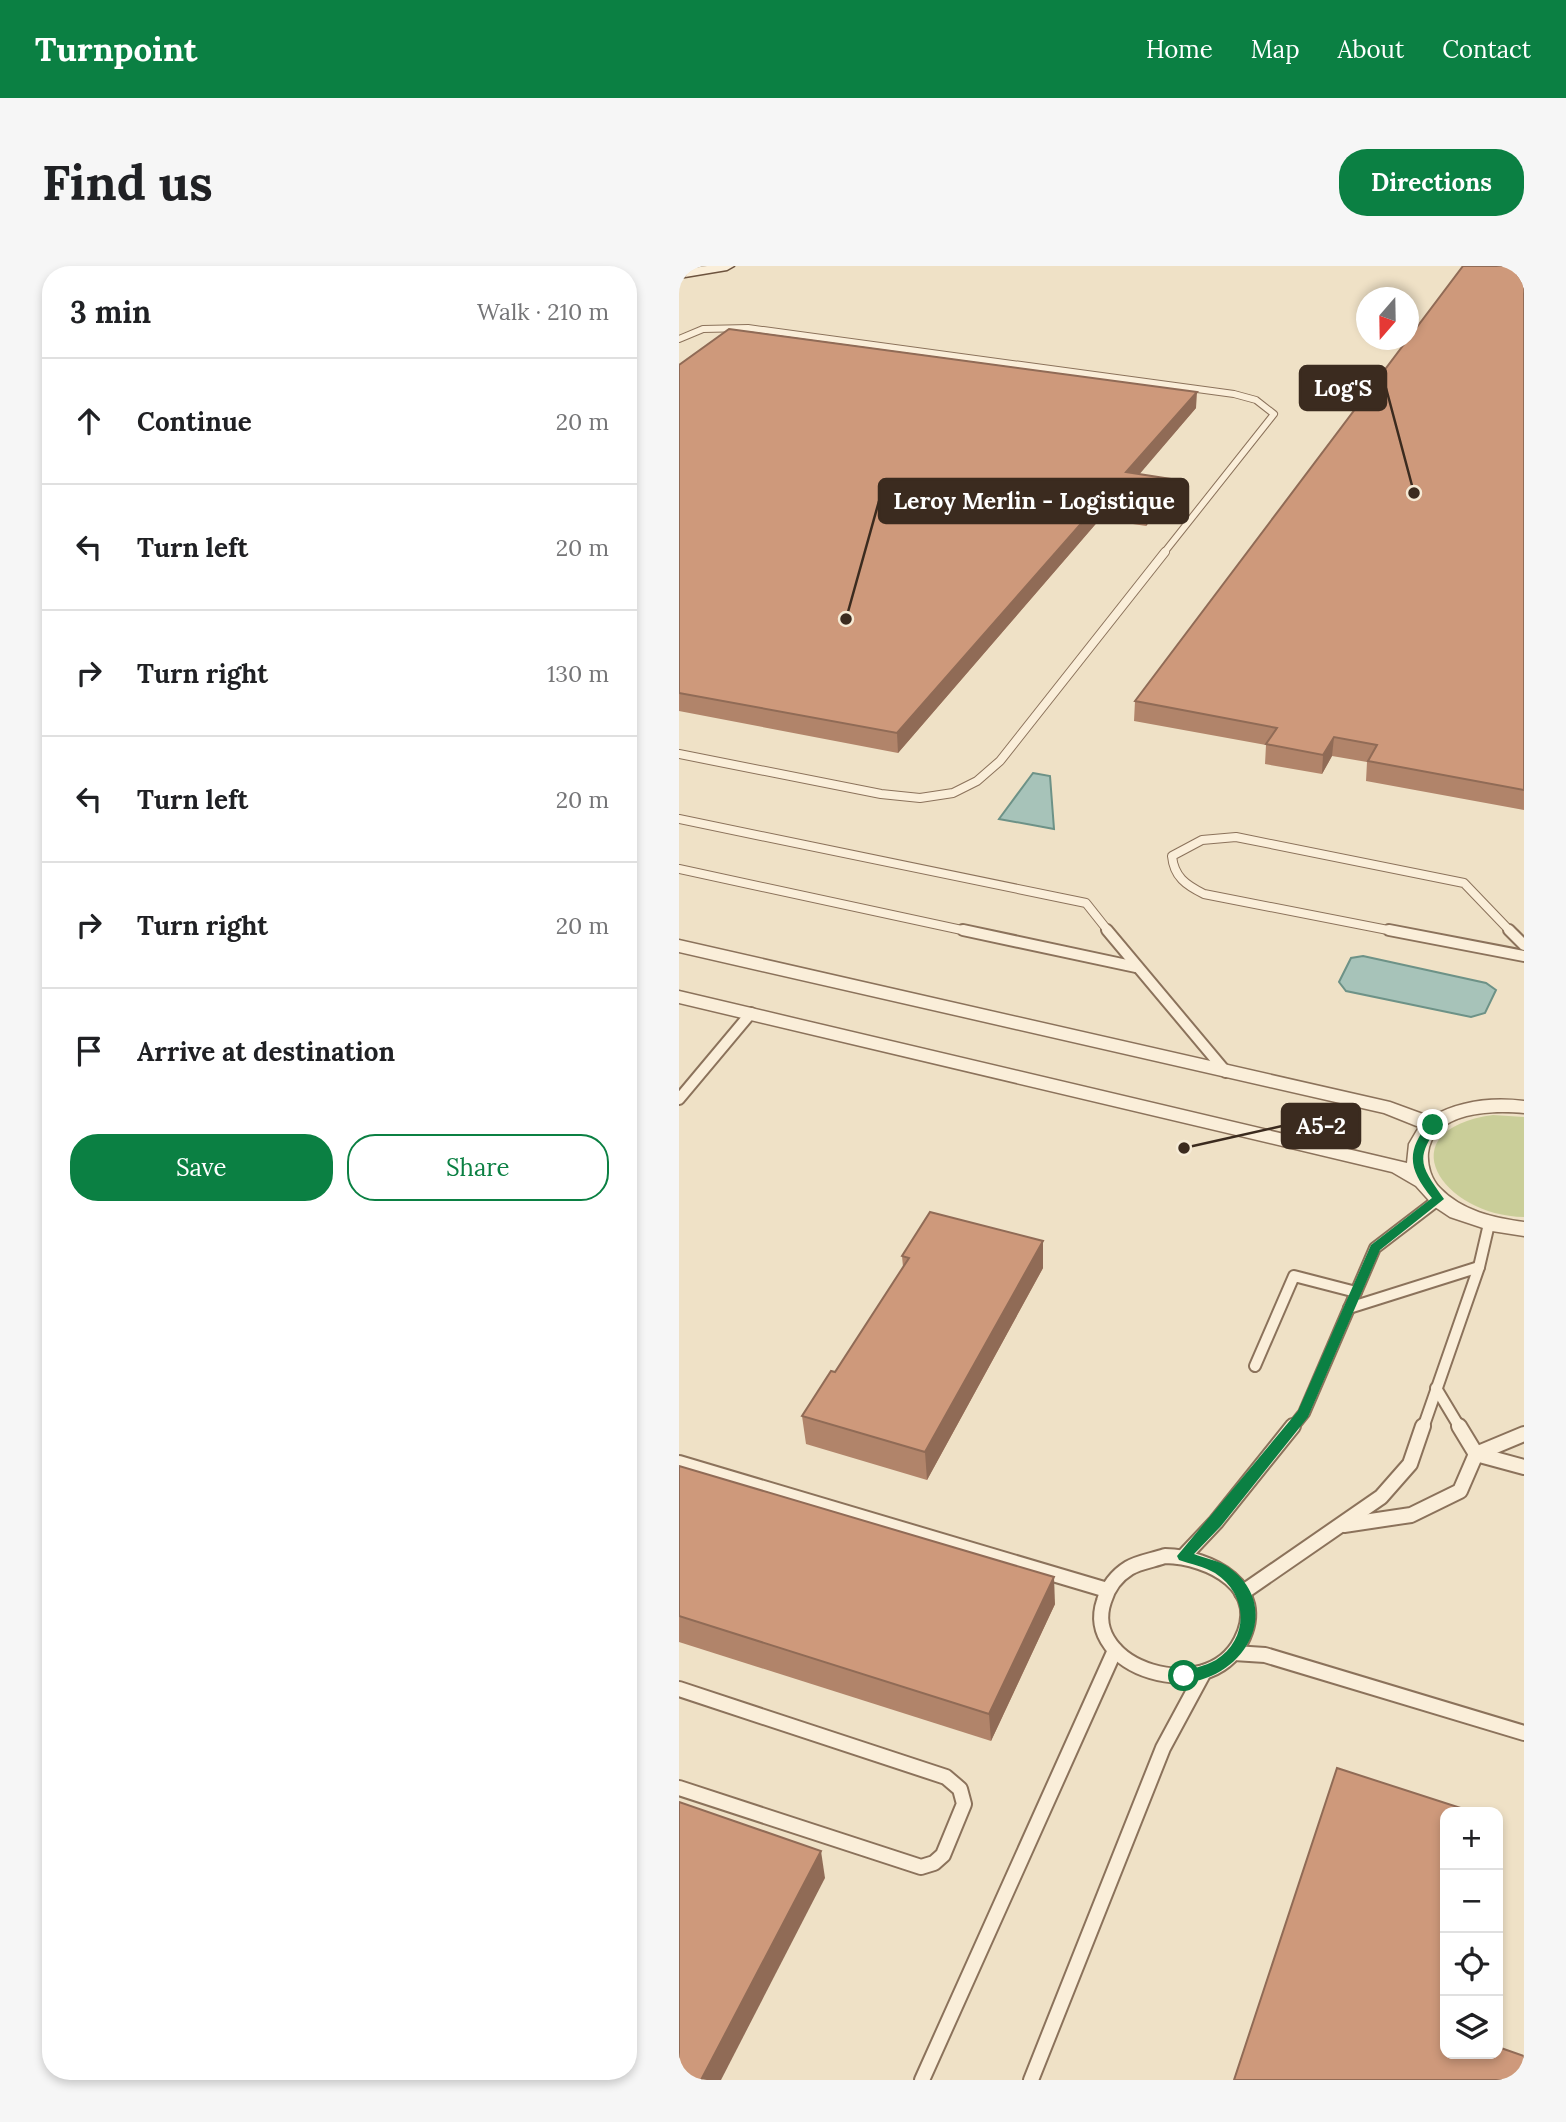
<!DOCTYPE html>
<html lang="en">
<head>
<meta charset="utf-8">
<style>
  body { margin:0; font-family:Lora,serif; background:#f6f6f6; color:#202124 }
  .controls { position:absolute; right:21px; bottom:21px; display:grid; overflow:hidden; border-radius:14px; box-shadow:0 4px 10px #0003 }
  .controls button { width:63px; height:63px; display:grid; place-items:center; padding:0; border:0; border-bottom:2px solid #e0e0e0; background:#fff; color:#202124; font:35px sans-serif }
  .compass { position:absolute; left:677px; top:21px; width:63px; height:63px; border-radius:50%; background:#fff; box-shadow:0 4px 10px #0003; rotate:200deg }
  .stop { position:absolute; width:21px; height:21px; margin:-16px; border:5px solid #0b8043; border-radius:50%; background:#fff }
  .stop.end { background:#0b8043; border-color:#fff; box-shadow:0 2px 7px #0008 }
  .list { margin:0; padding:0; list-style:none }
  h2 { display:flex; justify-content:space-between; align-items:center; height:91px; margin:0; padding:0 28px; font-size:30px }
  h2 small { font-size:23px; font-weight:400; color:#757577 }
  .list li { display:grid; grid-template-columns:46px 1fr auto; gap:21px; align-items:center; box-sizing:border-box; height:126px; padding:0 28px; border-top:2px solid #e0e0e0 }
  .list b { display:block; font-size:26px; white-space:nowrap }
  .list em { font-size:23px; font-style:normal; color:#757577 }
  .actions { display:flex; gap:14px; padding:21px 28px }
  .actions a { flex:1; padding:16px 0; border:2px solid #0b8043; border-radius:28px; text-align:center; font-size:24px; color:#0b8043 }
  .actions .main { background:#0b8043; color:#fff }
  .icon { flex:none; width:38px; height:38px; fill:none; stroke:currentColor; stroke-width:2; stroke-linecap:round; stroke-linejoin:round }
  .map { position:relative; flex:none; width:845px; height:1814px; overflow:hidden; border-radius:28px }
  header { display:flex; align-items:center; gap:42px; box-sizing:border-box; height:98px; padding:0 35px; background:#0b8043; color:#fff }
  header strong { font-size:33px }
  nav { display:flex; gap:38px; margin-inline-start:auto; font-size:24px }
  .intro { display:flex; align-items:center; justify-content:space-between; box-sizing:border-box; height:168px; padding:0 42px }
  h1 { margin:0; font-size:49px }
  .button { padding:18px 32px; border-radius:28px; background:#0b8043; color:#fff; font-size:24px; font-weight:700 }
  main { display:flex; gap:42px; padding:0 42px }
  aside { flex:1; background:#fff; border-radius:28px; box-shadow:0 4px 10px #0003 }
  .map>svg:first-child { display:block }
</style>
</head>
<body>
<header>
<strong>Turnpoint</strong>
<nav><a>Home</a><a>Map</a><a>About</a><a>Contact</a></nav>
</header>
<div class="intro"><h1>Find us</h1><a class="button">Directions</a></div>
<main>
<aside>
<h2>3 min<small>Walk · 210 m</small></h2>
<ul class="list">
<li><svg class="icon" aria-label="ahead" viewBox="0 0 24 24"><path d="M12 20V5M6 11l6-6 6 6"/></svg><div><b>Continue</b></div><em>20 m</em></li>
<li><svg class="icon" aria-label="left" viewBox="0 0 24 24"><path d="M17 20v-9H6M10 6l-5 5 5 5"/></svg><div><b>Turn left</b></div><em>20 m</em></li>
<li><svg class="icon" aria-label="right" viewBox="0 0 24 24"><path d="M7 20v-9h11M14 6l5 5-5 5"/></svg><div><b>Turn right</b></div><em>130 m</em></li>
<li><svg class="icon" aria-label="left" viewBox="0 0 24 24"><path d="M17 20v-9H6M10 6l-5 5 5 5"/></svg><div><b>Turn left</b></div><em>20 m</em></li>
<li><svg class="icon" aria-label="right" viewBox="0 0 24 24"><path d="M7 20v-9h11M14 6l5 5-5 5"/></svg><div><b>Turn right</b></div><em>20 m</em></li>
<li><svg class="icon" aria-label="arrive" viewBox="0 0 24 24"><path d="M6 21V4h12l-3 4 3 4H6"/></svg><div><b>Arrive at destination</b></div></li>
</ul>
<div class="actions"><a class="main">Save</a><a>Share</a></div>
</aside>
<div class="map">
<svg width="845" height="1814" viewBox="0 0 845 1814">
  <rect width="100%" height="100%" fill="#efe1c6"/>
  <path fill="#cace99" d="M 814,849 L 845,851 L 845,951 C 763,950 706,864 814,849 Z"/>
  <g fill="#a7c3b9" stroke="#6d9287" stroke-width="2">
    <path d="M 354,507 L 371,510 L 375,563 L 320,553 Z"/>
    <path d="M 684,690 L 807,717 L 817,724 L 806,747 L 792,751 L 667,725 L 660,716 L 672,692 Z"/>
  </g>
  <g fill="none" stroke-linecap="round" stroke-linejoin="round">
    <g stroke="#8b725b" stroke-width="8">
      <path id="lane-far3" d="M 0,73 L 24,63 L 69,62 L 555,128 L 577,134 L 595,148 L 484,288"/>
    </g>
    <g stroke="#8b725b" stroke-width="10">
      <g id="lane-far2">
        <path d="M 0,488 L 202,528 L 241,532 L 274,527 L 298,515 L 321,495 L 486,286"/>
        <path d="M 0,553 L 407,637 L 430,666"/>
        <path d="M 0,603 L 292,666"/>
        <path d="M 719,666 L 525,628 C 507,619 495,611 493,590 L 523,574 L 557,571 L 785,617 L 832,666"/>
      </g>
    </g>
    <g stroke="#8b725b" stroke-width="14">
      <g id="lane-far1">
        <path d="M 284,664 L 457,701"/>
        <path d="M 428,664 L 547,806"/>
        <path d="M 710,664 L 845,690"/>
        <path d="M 830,664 L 845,679"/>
        <path d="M 0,833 L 72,747"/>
        <path d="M 670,1042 L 800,1001"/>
        <path d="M 576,1100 L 615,1010 L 677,1026"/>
        <path d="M 757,1122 L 781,1162"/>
        <path d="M 613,1162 L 625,1147 L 696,982 L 760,933"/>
        <path d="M 744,1162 L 800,1001 L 810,958"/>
      </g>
    </g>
    <g stroke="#8b725b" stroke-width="18">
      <g id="lane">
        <path d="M 780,1160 L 797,1188 L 845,1201"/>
        <path d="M 0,1197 L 428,1324"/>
        <path d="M 665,1259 L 732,1249 L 781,1225 L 797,1188 L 845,1168"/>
        <path d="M 486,1290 C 531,1291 590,1321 562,1375 C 528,1442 402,1402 425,1335 C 429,1321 437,1310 450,1302 C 460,1296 475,1294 486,1290 Z"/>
        <path d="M 505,1290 L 537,1256 L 614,1160"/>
        <path d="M 563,1327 L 702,1231 L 731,1198 L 744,1160"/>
        <path d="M 555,1387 L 586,1389 L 845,1467"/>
        <path d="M 0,1423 L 267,1511 L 281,1523 L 285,1538 L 264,1589 L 255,1597 L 242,1601 L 0,1522"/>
        <path d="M 243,1814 L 436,1384"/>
        <path d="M 352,1814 L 484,1482 L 525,1406"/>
      </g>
    </g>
    <g stroke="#8b725b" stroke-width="3">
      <path id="street" d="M 0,674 L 711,836 L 752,851 C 780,835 813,831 845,835 L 845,847 C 814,844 754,845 749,887 C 748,899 752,913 761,922 C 783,945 815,952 845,956 L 845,970 L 813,965 L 771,951 L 756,941 L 737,920 L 713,906 L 0,737 L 0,725 L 728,897 L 730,878 L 740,861 L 705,847 L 0,686 Z"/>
    </g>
    <g stroke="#6d533e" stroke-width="3">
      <path id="secondary" d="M 17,0 L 55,0 L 48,4 L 0,12 L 0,2 Z"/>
    </g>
    <use href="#lane-far3" stroke="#faeed9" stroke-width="6"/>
    <use href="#lane-far2" stroke="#faeed9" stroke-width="8"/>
    <use href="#lane-far1" stroke="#faeed9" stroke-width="10"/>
    <use href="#lane" stroke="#faeed9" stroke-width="14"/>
    <use href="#street" fill="#faeed9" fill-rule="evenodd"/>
    <use href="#secondary" fill="#faeed9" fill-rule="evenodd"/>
  </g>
  <g fill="#b1846a">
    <path d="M 845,0 L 845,544 L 687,515 L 688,496 L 653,490 L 643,508 L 586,498 L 587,479 L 455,455 L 456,435 Z"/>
    <path d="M 0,99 L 517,142 L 460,208 L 492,213 L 492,230 L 467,260 L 421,253 L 219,487 L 0,445 Z"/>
    <path d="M 364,975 L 364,1002 L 248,1214 L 127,1178 L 123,1150 L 156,1106 L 224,1001 L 223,990 Z"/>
    <path d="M 0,1200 L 376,1338 L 312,1475 L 0,1376 Z"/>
  </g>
  <g fill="#906b56">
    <path d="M 518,126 L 517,142 L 447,224 L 447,206 Z"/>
    <path d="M 492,213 L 492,230 L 467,260 L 467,243 Z"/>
    <path d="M 421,236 L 421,253 L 219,487 L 218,467 Z"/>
    <path d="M 655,471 L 653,490 L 643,508 L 644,489 Z"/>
    <path d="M 364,975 L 364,1002 L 248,1214 L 246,1186 Z"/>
    <path d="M 375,1311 L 376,1338 L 312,1475 L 310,1448 Z"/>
    <path d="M 142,1585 L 146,1612 L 42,1814 L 22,1814 Z"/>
  </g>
  <g fill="#ce997b" stroke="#906b56" stroke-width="2">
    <path d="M 784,0 L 845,0 L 845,524 L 689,495 L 698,479 L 655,471 L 644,489 L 587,478 L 598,462 L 456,435 Z"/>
    <path d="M 50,63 L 518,126 L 447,206 L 492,213 L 467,243 L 421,236 L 218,467 L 0,427 L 0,99 Z"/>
    <path d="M 251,946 L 364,975 L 246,1186 L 123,1150 L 152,1105 L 156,1106 L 230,992 L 223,990 Z"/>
    <path d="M 0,1200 L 375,1311 L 310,1448 L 0,1350 Z"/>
    <path d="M 658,1502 L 794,1546 L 766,1546 L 766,1788 L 819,1788 L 819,1781 L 845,1790 L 845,1814 L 555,1814 Z"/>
    <path d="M 0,1536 L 142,1585 L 22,1814 L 0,1814 Z"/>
  </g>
  <path fill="#0b8043" d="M 750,856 L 760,859 C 735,894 742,900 765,933 L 701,984 L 629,1151 L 542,1260 L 515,1288 C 525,1292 537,1294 546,1299 C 596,1330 580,1389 532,1410 C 523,1414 510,1418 500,1414 L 498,1410 L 500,1406 C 513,1402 525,1401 537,1394 C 570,1373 570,1329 536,1307 C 526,1301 512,1298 500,1294 L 498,1290 L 619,1145 L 692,979 L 753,932 C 729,903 727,886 750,856 Z"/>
  <path fill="none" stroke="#3b2b1f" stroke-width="2.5" d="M735 227L707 122M167 353L200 235M505 882L603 860"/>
  <g fill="#3b2b1f" stroke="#f6ebd6" stroke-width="2.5">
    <circle cx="735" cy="227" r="7"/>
    <circle cx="167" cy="353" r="7"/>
    <circle cx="505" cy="882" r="7"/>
  </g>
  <g fill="#3b2b1f" stroke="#3b2b1f" stroke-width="2.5">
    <rect x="621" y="100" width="86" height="44" rx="7"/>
    <rect x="200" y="213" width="309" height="44" rx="7"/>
    <rect x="603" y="838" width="78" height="44" rx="7"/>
  </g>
  <g font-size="23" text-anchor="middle" font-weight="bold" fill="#fff">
    <text x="664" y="130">Log'S</text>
    <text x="355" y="243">Leroy Merlin - Logistique</text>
    <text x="642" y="868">A5-2</text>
  </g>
</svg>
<div class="controls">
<button>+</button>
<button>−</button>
<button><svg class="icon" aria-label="locate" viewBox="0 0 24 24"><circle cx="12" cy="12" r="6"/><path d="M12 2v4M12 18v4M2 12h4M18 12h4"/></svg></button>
<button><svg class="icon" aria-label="layers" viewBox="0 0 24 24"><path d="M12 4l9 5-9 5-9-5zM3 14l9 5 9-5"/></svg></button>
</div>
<svg class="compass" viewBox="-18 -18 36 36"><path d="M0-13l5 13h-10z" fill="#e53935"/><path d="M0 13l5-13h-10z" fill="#757577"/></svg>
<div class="stop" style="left:505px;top:1410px"></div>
<div class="stop end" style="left:754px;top:859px"></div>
</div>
</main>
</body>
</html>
